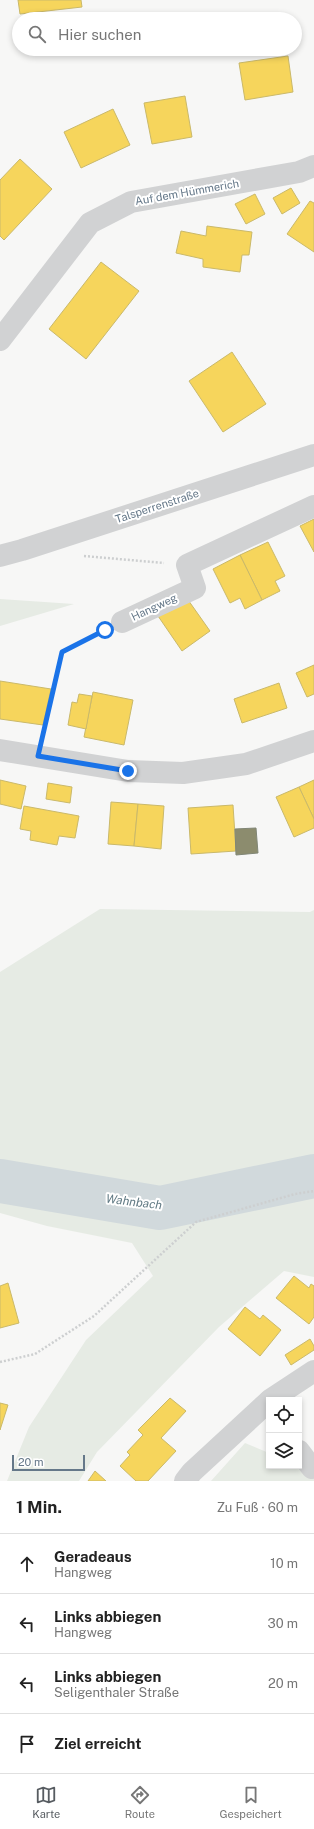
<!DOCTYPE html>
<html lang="de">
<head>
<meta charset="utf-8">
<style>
  body { margin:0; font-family:"Public Sans",sans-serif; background:#f2f2f2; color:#222 }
  .controls { position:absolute; right:12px; bottom:12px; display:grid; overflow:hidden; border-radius:0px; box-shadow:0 2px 6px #0003 }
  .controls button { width:36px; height:36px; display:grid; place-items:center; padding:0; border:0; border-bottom:1px solid #e0e0e0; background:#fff; color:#222; font:20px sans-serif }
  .scale { position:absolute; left:12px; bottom:10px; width:73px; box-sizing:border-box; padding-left:4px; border:2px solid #657889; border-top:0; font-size:11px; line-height:14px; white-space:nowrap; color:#657889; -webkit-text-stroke:3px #fff; paint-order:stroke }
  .stop { position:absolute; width:12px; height:12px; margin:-9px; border:3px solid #1a73e8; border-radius:50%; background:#fff }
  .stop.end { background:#1a73e8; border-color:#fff; box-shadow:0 1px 4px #0008 }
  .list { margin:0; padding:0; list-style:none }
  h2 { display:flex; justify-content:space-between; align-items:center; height:52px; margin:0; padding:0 16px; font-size:17px }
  h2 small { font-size:13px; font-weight:400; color:#767676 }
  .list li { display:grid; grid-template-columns:26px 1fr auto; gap:12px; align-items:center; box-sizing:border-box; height:60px; padding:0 16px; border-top:1px solid #e0e0e0 }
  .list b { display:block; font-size:15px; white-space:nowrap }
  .list p { margin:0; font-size:13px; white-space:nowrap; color:#767676 }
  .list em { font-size:13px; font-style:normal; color:#767676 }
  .icon { flex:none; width:22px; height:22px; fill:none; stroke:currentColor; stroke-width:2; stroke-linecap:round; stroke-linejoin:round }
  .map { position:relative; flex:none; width:314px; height:1481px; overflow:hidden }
  .search { position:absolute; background:#fff; box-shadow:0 2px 6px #0003; left:12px; right:12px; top:12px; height:44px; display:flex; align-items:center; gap:10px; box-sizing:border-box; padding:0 14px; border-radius:22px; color:#767676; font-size:15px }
  .sheet { height:292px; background:#fff }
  nav { display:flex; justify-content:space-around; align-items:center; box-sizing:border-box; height:56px; border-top:1px solid #e0e0e0; background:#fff; font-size:11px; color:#767676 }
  nav a { display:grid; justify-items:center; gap:2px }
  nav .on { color:#575c61 }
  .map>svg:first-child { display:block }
</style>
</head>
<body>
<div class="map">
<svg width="314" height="1481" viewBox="0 0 314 1481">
  <rect width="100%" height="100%" fill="#f7f7f6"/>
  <g fill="#e6ebe4">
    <path d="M 0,599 L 74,604 L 0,626 Z"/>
    <path d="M 100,909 L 310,912 L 314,910 L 314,1277 L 284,1271 L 219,1327 L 97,1452 L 79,1481 L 7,1481 L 29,1427 L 86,1340 L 153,1276 L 132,1243 L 47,1226 L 0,1213 L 0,972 Z"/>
    <path d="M 245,1443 L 269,1453 L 269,1466 L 298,1466 L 314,1473 L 314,1481 L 211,1481 Z"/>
  </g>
  <g fill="#f6d55c" stroke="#cab96a">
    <path d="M 18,0 L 81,0 L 82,7 L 20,14 Z"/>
    <path d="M 288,56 L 293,92 L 245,100 L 239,63 Z"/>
    <path d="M 185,96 L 192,137 L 152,144 L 144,103 Z"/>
    <path d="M 113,109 L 130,145 L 81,168 L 64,132 Z"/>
    <path d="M 20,159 L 52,189 L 4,240 L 0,236 L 0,180 Z"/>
    <path d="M 291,188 L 300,203 L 282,214 L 273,198 Z"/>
    <path d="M 255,194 L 265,214 L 246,224 L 235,204 Z"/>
    <path d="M 310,201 L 314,203 L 314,252 L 287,234 Z"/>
    <path d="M 207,226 L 252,232 L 249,255 L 242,255 L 240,272 L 203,267 L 203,259 L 176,253 L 181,231 L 206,236 Z"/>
    <path d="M 101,262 L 139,291 L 86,359 L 49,329 Z"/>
    <path d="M 232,352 L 266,404 L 223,432 L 189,381 Z"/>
    <path d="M 314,519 L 314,552 L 300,526 Z"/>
    <path d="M 268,542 L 285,576 L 275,581 L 280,591 L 262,600 L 240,555 Z"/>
    <path d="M 240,555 L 262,600 L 245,609 L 240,598 L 230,603 L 213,569 Z"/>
    <path d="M 186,597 L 210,631 L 182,651 L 158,616 Z"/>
    <path d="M 314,665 L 314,694 L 307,697 L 296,673 Z"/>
    <path d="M 0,681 L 51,689 L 43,725 L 0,719 Z"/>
    <path d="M 279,683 L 287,708 L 242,723 L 234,699 Z"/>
    <path d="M 93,692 L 133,700 L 124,745 L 84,737 Z"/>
    <path d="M 79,694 L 92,696 L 86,729 L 68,725 L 72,702 L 77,703 Z"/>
    <path d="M 0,780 L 26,786 L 21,809 L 0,804 Z"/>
    <path d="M 314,780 L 314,819 L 299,787 Z"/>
    <path d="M 48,783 L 72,787 L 70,803 L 46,799 Z"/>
    <path d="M 299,787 L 314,819 L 314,828 L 294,837 L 276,797 Z"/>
    <path d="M 111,802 L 138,804 L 134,846 L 108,844 Z"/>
    <path d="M 138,804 L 164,806 L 161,849 L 134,846 Z"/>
    <path d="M 233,805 L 236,851 L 191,854 L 188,808 Z"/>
    <path d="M 24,806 L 79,816 L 75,838 L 59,836 L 57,845 L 30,840 L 31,831 L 20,829 Z"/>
    <path d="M 294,1276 L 309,1288 L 311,1284 L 314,1286 L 314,1317 L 309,1324 L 276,1298 Z"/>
    <path d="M 8,1283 L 19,1323 L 0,1328 L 0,1286 Z"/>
    <path d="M 245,1307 L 260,1319 L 263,1315 L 281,1330 L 260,1356 L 228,1329 Z"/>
    <path d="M 310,1339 L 314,1346 L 314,1350 L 291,1365 L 285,1355 Z"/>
    <path d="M 170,1398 L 186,1411 L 161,1438 L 176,1451 L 148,1481 L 136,1481 L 120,1466 L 130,1455 L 127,1452 L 143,1435 L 138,1430 Z"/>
    <path d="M 0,1403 L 8,1405 L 0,1430 Z"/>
    <path d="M 95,1471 L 106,1481 L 88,1481 Z"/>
  </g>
  <path fill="#8c8c6e" stroke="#808676" d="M 256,828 L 258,853 L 236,855 L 235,829 Z"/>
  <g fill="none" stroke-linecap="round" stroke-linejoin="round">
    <path stroke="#d1d9dc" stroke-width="44" d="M 0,1181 L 160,1208 L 314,1176"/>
    <g stroke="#cdcfd0" stroke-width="2.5" stroke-dasharray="2 2" stroke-linecap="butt">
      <path d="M 84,556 L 164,563"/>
      <path d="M 43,734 L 62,652 L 101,632"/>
      <path d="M 0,1362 L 35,1354 L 94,1316 L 196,1222 L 295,1194 L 314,1191"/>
    </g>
    <g stroke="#d1d2d3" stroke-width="22">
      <path d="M 0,340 L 90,223 L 131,202 L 299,172 L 314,166"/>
      <path d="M 0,556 L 22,550 L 314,455"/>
      <path d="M 122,622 L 195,588 L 187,565 L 314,506"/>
      <path d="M 0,750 L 128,771 L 183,773 L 246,764 L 314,741"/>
      <path d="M 270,1400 L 314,1371"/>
      <path d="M 299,1451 L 312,1468"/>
      <path d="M 185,1481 L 192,1472 L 269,1401"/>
    </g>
  </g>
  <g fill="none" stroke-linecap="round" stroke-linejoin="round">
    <path stroke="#1a73e8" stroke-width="5" d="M 105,630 L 62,652 L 38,756 L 128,771"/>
  </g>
  <g text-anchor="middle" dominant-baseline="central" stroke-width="4" stroke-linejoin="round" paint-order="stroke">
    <g font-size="11" fill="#657889" stroke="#fff">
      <text transform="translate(187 192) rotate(-10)">Auf dem Hümmerich</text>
      <text transform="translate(157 506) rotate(-18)">Talsperrenstraße</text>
      <text transform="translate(154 607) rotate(-25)">Hangweg</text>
    </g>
    <g font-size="12" font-style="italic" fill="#617a84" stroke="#fff">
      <text transform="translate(134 1202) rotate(7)">Wahnbach</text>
    </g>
  </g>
</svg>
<div class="controls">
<button><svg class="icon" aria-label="locate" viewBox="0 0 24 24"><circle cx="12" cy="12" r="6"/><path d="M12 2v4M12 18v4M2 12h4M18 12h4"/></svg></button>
<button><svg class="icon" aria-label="layers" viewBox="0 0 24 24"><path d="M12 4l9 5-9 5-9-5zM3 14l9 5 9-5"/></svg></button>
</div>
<div class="scale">20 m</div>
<div class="stop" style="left:105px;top:630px"></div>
<div class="stop end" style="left:128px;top:771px"></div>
<div class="search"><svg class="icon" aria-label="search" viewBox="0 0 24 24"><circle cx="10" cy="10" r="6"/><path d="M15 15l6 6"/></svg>Hier suchen</div>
</div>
<section class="sheet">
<h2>1 Min.<small>Zu Fuß · 60 m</small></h2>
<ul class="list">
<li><svg class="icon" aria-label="ahead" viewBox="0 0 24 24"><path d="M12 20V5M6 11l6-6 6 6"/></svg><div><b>Geradeaus</b><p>Hangweg</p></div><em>10 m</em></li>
<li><svg class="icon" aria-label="left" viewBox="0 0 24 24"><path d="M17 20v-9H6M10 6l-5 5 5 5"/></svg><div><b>Links abbiegen</b><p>Hangweg</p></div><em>30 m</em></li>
<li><svg class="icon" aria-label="left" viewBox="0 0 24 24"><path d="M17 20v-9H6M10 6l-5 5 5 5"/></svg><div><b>Links abbiegen</b><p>Seligenthaler Straße</p></div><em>20 m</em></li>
<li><svg class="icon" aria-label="arrive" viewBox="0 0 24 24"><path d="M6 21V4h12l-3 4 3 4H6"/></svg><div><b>Ziel erreicht</b></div></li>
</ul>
</section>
<nav>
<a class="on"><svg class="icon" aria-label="map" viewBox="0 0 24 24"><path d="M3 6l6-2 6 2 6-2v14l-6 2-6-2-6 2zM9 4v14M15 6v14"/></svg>Karte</a>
<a><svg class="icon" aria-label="directions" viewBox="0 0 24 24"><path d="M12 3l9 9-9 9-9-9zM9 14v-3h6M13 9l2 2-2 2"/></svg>Route</a>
<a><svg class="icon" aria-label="saved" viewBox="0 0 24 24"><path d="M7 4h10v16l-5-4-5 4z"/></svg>Gespeichert</a>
</nav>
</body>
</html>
